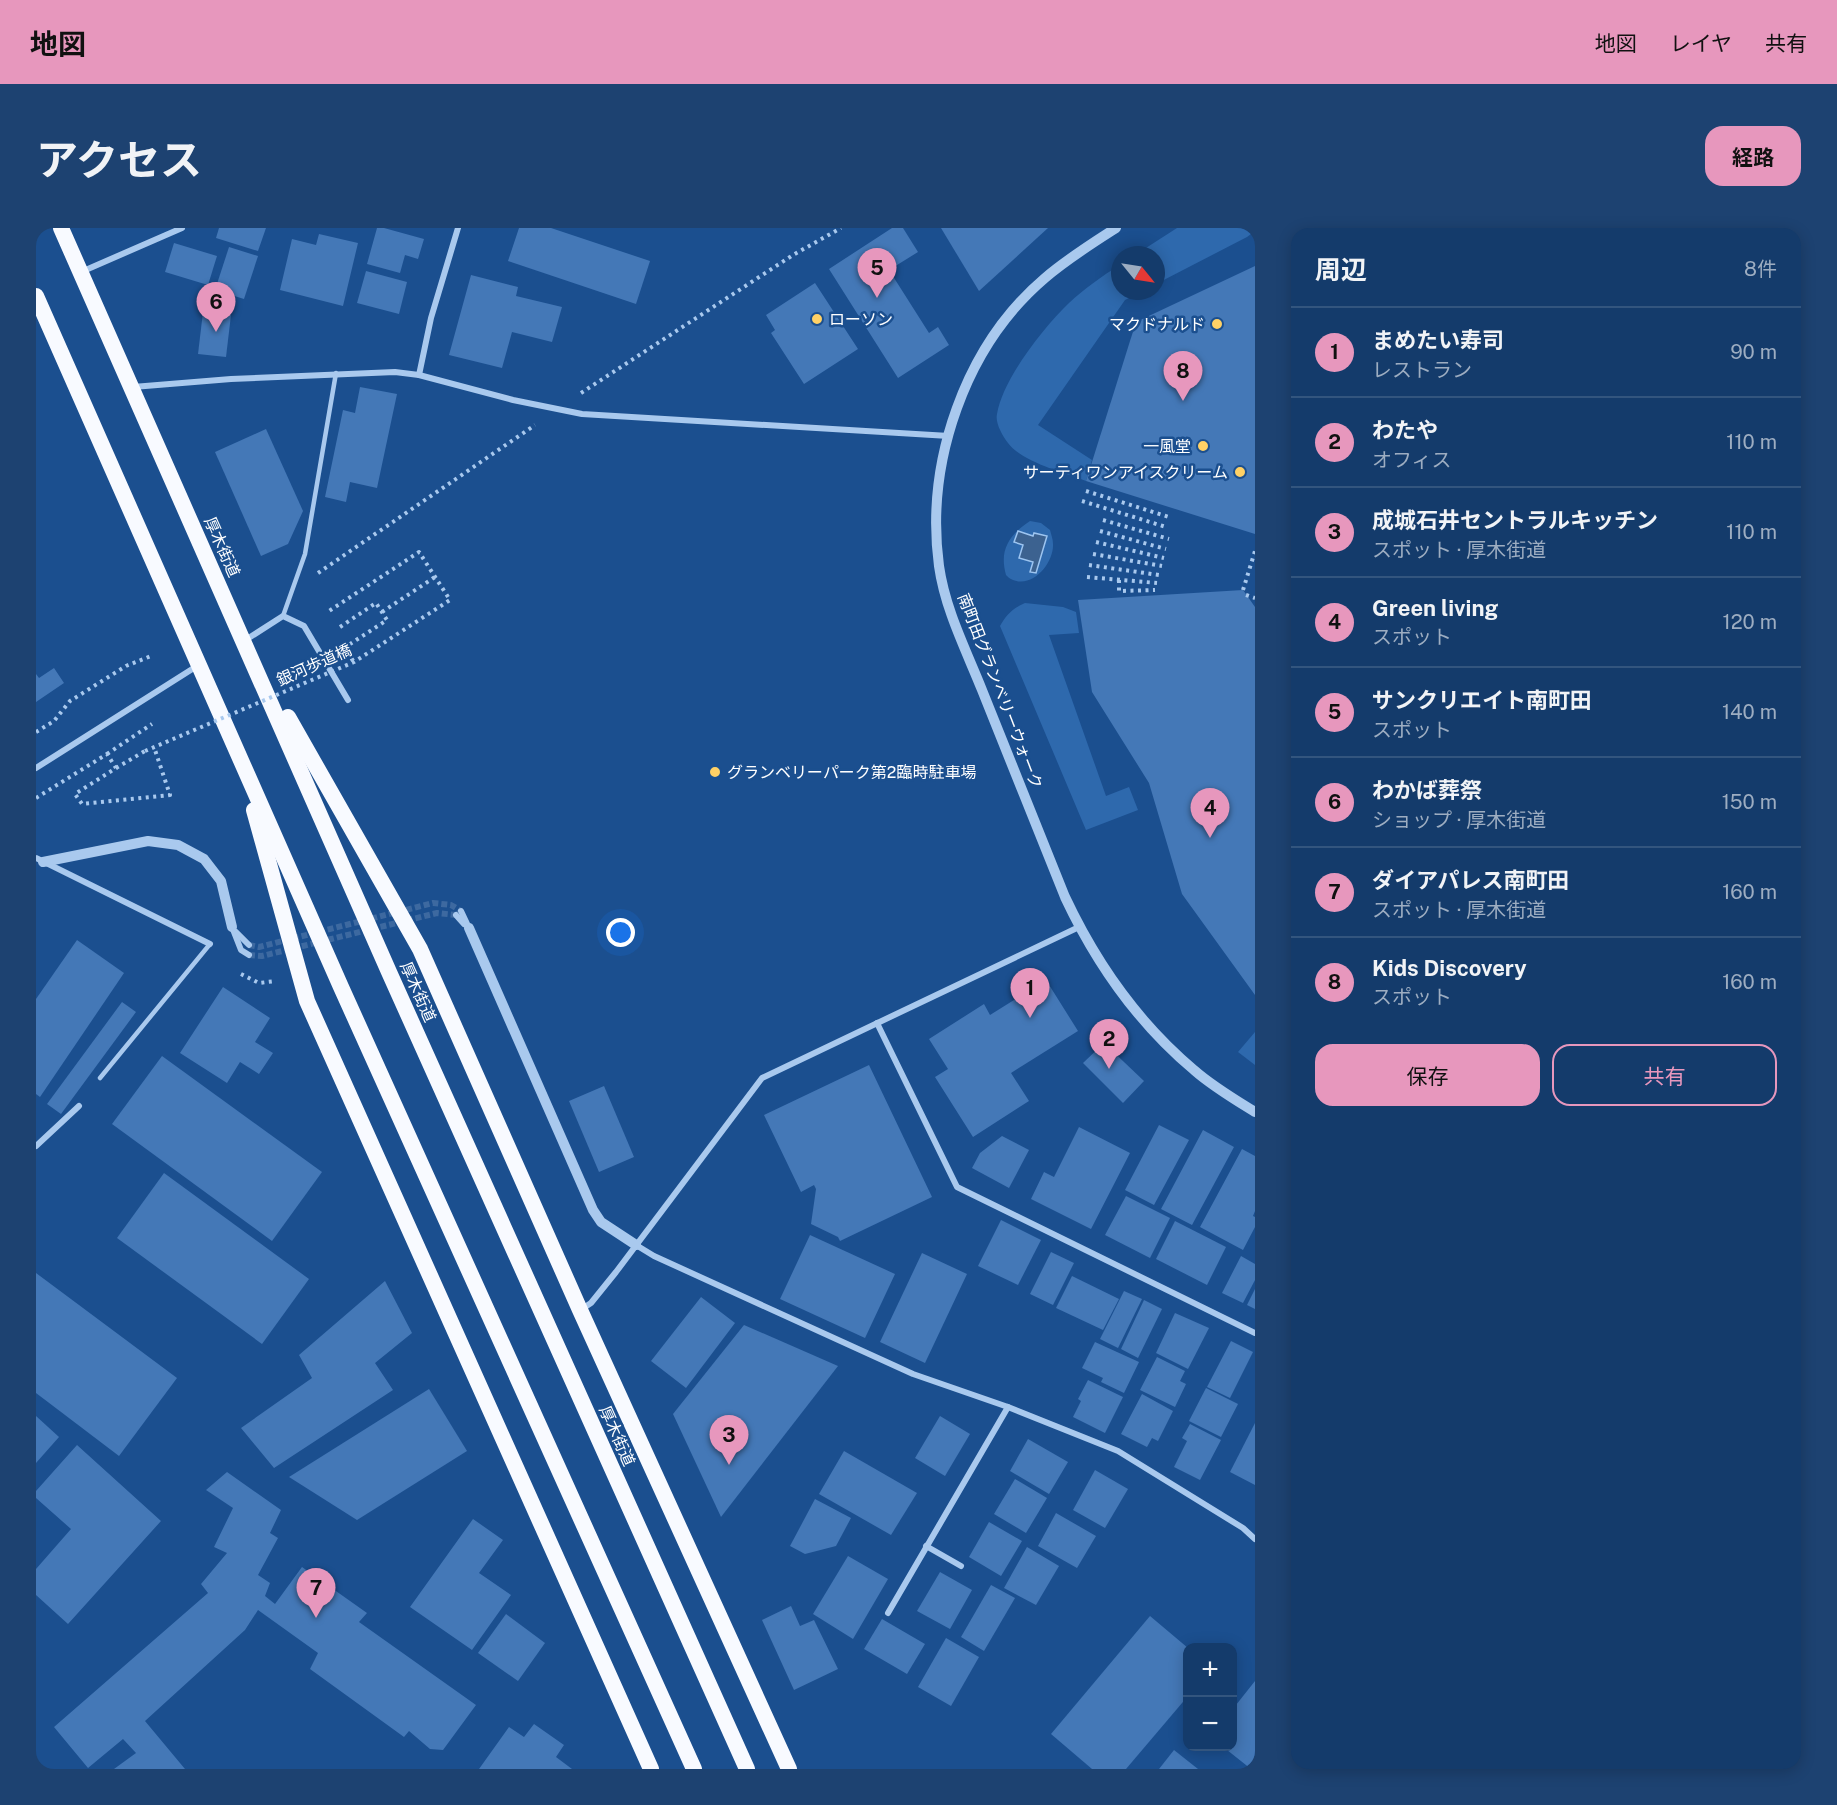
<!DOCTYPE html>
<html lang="ja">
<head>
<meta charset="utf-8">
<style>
  body { margin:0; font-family:"Public Sans","Noto Sans JP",sans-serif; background:#1d4271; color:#f1f3f6 }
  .controls { position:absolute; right:18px; bottom:18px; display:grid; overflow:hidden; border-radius:12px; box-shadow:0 3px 15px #0003 }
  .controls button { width:54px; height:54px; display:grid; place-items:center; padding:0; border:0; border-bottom:2px solid #33557e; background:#143b6b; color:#f1f3f6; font:30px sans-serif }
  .compass { position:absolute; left:1075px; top:18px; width:54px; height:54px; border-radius:50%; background:#143b6b; box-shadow:0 3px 15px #0003; rotate:120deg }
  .you { position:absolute; left:585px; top:705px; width:21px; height:21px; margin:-15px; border:4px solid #fff; border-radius:50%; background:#1a73e8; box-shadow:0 0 0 9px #1a73e833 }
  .badge { display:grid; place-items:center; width:39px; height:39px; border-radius:50%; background:#e797bd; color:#111; font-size:20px; font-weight:700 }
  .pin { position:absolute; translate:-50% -50px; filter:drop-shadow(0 2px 3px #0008) }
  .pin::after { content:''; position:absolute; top:32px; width:21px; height:18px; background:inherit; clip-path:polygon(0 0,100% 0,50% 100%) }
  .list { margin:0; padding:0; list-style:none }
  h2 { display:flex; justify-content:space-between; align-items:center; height:78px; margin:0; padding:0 24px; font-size:26px }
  h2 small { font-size:20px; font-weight:400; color:#9dadc1 }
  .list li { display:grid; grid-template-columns:39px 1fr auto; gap:18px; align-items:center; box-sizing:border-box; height:90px; padding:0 24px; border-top:2px solid #33557e }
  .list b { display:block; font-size:22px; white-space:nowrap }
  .list p { margin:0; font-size:20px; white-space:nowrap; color:#9dadc1 }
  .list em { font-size:20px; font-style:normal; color:#9dadc1 }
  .actions { display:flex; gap:12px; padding:18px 24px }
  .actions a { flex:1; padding:14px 0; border:2px solid #e797bd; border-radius:18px; text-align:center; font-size:21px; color:#e797bd }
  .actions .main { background:#e797bd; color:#111 }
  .map { position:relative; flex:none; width:1219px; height:1541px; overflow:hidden; border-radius:18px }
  header { display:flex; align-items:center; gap:36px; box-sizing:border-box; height:84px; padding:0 30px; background:#e797bd; color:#111 }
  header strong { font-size:28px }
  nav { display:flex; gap:33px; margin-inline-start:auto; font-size:21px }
  .intro { display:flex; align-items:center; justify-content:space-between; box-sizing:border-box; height:144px; padding:0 36px }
  h1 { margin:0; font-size:42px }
  .button { padding:15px 27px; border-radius:18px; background:#e797bd; color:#111; font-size:21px; font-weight:700 }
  main { display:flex; gap:36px; padding:0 36px }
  aside { flex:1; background:#143b6b; border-radius:18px; box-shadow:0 3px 15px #0003 }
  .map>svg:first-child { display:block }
</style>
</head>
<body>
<header>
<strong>地図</strong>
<nav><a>地図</a><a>レイヤ</a><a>共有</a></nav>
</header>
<div class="intro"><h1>アクセス</h1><a class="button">経路</a></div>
<main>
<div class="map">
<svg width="1219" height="1541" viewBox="0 0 1219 1541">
  <rect width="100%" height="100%" fill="#1b4f8f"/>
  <g fill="#2e69ad">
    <path d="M 1141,0 L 1219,0 L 1219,3 L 1211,9 L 1120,56 L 1120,27 L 1099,27 Z"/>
    <path d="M 1084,37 L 1084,63 L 1107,63 L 1089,72 L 1002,197 L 1056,232 L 1050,253 C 1027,244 986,234 972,215 C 966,207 959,195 961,186 C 967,151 1007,100 1033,75 C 1048,61 1066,48 1084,37 Z"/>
    <path d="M 994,293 L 1005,295 L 1014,302 C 1015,306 1017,311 1017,316 C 1018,334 998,360 977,352 C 974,351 972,349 970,347 C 963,322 973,307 994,293 Z"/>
    <path d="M 989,375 L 1027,379 L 1040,384 L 1043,405 L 1013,407 L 1070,568 L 1093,559 L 1102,582 L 1050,602 L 964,398 C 970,387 977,380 989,375 Z"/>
    <path d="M 1219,804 L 1219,837 L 1202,824 Z"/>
  </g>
  <path fill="#3c6290" stroke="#9cc4f0" stroke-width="1.5" d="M 982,303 L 997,308 L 998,305 L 1011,308 L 1000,345 L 994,344 L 997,334 L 983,330 L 987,317 L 978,314 Z"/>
  <g fill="#4478b7">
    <path d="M 183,0 L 230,0 L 222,23 L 180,10 Z"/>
    <path d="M 341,0 L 348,0 L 388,11 L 382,31 L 369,27 L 364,45 L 331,36 Z"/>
    <path d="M 483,0 L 515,0 L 614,33 L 600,76 L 472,33 Z"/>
    <path d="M 856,0 L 867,0 L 882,24 L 853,42 L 893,105 L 902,99 L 913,117 L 862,150 L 793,41 Z"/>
    <path d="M 905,0 L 1012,0 L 943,63 Z"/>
    <path d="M 283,6 L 322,15 L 307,78 L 244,62 L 256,11 L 280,17 Z"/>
    <path d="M 138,15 L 181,28 L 172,57 L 129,44 Z"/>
    <path d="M 193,19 L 222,28 L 208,71 L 179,62 Z"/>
    <path d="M 1219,38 L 1219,306 L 1050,253 L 1100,94 Z"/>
    <path d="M 330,43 L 371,54 L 363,86 L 321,75 Z"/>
    <path d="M 435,47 L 482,59 L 480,68 L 526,79 L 516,114 L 476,104 L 466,140 L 413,127 Z"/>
    <path d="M 779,55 L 822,121 L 768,156 L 735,105 L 739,102 L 730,87 Z"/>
    <path d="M 167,84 L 195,87 L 190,129 L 162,126 Z"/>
    <path d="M 324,159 L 361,166 L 341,260 L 314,254 L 310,274 L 289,269 L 307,182 L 319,185 Z"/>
    <path d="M 230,201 L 267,283 L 252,316 L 225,328 L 179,224 Z"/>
    <path d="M 1207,362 L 1219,379 L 1219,767 L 1146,666 L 1113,555 L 1056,464 L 1042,372 Z"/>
    <path d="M 18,440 L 28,455 L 0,474 L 0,446 L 3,450 Z"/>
    <path d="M 41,712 L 88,745 L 4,869 L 0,866 L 0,771 Z"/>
    <path d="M 1010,752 L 1042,803 L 975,845 L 993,873 L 937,909 L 899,849 L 912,841 L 893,811 L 948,776 L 954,787 Z"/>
    <path d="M 187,759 L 234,790 L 219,814 L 237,825 L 223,846 L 204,834 L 191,855 L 144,825 Z"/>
    <path d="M 86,774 L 100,784 L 25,886 L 11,876 Z"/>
    <path d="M 1068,815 L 1108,853 L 1087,875 L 1047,835 Z"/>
    <path d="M 126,828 L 286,944 L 236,1013 L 76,896 Z"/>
    <path d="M 833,837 L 896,969 L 804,1013 L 802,1009 L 775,996 L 780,961 L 778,957 L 765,964 L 728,887 Z"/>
    <path d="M 568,858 L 598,929 L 563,944 L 533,873 Z"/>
    <path d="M 1123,897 L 1153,912 L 1118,977 L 1089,962 Z"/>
    <path d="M 1043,899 L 1094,925 L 1055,1001 L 995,971 L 1008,944 L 1018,949 Z"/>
    <path d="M 1167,902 L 1198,919 L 1156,997 L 1125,981 Z"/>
    <path d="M 966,908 L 993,922 L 973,960 L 936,940 L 944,925 Z"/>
    <path d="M 1206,921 L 1219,928 L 1219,983 L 1217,988 L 1219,989 L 1219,999 L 1207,1022 L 1164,999 Z"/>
    <path d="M 128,945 L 273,1051 L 226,1116 L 81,1010 Z"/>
    <path d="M 1090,968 L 1134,990 L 1114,1030 L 1069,1007 Z"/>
    <path d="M 965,992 L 1005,1012 L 982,1057 L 942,1038 Z"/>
    <path d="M 1139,993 L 1190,1019 L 1171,1057 L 1120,1031 Z"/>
    <path d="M 774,1007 L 859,1046 L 829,1110 L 744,1071 Z"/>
    <path d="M 1015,1024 L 1038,1035 L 1017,1077 L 994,1066 Z"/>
    <path d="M 886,1025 L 931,1046 L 889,1135 L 844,1114 Z"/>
    <path d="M 1205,1028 L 1219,1036 L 1219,1052 L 1207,1075 L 1186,1065 Z"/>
    <path d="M 0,1045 L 141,1150 L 83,1228 L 0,1165 Z"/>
    <path d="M 1036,1048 L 1083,1071 L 1067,1102 L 1020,1080 Z"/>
    <path d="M 349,1053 L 376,1105 L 339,1135 L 357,1162 L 238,1240 L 205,1200 L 276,1150 L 263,1127 Z"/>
    <path d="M 1219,1061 L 1219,1081 L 1211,1077 Z"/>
    <path d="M 1088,1063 L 1106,1071 L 1082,1120 L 1064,1111 Z"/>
    <path d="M 665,1069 L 699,1095 L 650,1160 L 615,1133 Z"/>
    <path d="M 1108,1072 L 1126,1081 L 1102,1130 L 1085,1121 Z"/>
    <path d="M 1139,1085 L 1173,1100 L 1152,1141 L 1120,1125 Z"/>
    <path d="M 708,1097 L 802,1138 L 685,1289 L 637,1186 Z"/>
    <path d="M 1195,1113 L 1217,1124 L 1194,1170 L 1171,1159 Z"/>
    <path d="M 1059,1114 L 1103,1134 L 1088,1165 L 1065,1154 L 1067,1150 L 1046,1140 Z"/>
    <path d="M 1121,1129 L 1149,1143 L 1144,1153 L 1150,1156 L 1139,1179 L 1104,1162 Z"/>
    <path d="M 1052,1152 L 1087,1169 L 1069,1205 L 1037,1189 L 1045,1173 L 1042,1171 Z"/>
    <path d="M 1170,1160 L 1202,1176 L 1185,1209 L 1153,1193 Z"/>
    <path d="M 393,1161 L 431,1223 L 321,1292 L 253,1249 Z"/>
    <path d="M 1106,1166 L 1137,1183 L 1122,1213 L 1116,1210 L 1111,1219 L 1085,1206 Z"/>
    <path d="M 0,1188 L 23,1209 L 0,1235 Z"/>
    <path d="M 904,1188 L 934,1206 L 909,1248 L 879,1230 Z"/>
    <path d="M 1219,1195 L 1219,1257 L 1194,1244 Z"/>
    <path d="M 1154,1196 L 1185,1212 L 1164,1252 L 1138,1239 L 1151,1213 L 1146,1210 Z"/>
    <path d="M 992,1211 L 1032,1234 L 1013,1266 L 974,1243 Z"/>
    <path d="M 41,1217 L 125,1293 L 32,1396 L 0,1367 L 0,1341 L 35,1301 L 0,1270 L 0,1263 Z"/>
    <path d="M 808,1223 L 881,1265 L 855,1307 L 783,1266 Z"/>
    <path d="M 1059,1242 L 1092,1261 L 1069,1300 L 1037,1282 Z"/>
    <path d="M 191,1244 L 245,1282 L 234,1305 L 242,1310 L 222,1347 L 234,1355 L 229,1368 L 239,1376 L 266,1339 L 331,1385 L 323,1394 L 440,1477 L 407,1522 L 394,1521 L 373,1503 L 368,1509 L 274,1441 L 282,1425 L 222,1382 L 209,1402 L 109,1493 L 149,1541 L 78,1541 L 100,1525 L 87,1511 L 52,1540 L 18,1499 L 172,1365 L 165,1356 L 191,1325 L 178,1319 L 197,1280 L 170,1262 Z"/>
    <path d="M 979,1251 L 1011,1270 L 990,1305 L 958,1286 Z"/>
    <path d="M 779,1271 L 815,1290 L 800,1318 L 769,1326 L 754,1318 Z"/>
    <path d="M 1020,1285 L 1060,1308 L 1041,1340 L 1002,1318 Z"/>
    <path d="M 437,1291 L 467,1312 L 443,1345 L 475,1367 L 436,1422 L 374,1379 Z"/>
    <path d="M 953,1294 L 986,1313 L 965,1348 L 933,1329 Z"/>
    <path d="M 991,1319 L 1023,1338 L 1000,1377 L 968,1360 Z"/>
    <path d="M 812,1328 L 852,1351 L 817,1411 L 777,1386 Z"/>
    <path d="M 904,1344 L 936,1362 L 914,1401 L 881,1383 Z"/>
    <path d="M 955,1357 L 979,1370 L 948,1423 L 925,1409 Z"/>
    <path d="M 755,1378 L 764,1398 L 778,1392 L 802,1441 L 758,1462 L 726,1392 Z"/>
    <path d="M 470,1386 L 509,1415 L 482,1453 L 442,1425 Z"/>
    <path d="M 1114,1388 L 1152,1420 L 1152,1468 L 1090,1541 L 1056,1541 L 1015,1506 Z"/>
    <path d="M 846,1391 L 889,1416 L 871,1446 L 828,1421 Z"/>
    <path d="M 910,1410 L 943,1429 L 915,1478 L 882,1459 Z"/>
    <path d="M 1219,1453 L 1219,1541 L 1215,1541 L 1186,1518 L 1196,1518 L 1196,1482 Z"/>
    <path d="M 498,1496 L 528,1517 L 520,1529 L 536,1541 L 443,1541 L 473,1499 L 488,1509 Z"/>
    <path d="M 1138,1522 L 1162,1541 L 1123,1541 Z"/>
  </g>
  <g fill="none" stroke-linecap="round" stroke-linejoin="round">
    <g stroke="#3d69a0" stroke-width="6" stroke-dasharray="6 3" stroke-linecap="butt">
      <path d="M 213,717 L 223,719 L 397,675 L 415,677 L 425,683"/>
      <path d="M 213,727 L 226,728 L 401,685 L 420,687"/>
    </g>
    <g stroke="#a9c9ee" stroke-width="4" stroke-dasharray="3 4.5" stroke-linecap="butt">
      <path d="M 545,165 L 757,27 L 805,0"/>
      <path d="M 1050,263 L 1133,289"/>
      <path d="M 1046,273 L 1130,299"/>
      <path d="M 1067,292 L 1133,311"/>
      <path d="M 1064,303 L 1130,321"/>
      <path d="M 1060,314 L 1128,330"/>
      <path d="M 1057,326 L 1126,338"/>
      <path d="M 1053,337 L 1123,347"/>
      <path d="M 282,345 L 499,197"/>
      <path d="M 1051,349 L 1121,355"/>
      <path d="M 1083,352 L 1083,363 L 1119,362"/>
      <path d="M 1207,362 L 1219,323"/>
      <path d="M 1210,367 L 1219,370"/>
      <path d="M 346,384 L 399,349"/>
      <path d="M 304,399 L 340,375 L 351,392 L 308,420 L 318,434"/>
      <path d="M 0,504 L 18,493 L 34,473 L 90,438 L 115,428"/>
      <path d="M 71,526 L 116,496"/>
      <path d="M 80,540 L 109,523"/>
      <path d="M 0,570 L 71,526 L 80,540 L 39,566 L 46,576 L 134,567 L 118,519"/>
      <path d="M 205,746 L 223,755 L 240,753"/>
    </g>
    <g stroke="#a9c9ee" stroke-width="4.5">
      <path d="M 247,388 L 269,326 L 300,145"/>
      <path d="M 64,850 L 174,716"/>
    </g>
    <g stroke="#a9c9ee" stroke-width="6">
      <path d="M 45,44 L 146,0"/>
      <path d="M 383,147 L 395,90 L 422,0"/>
      <path d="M 97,159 L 195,151 L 359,144 L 383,147 L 477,172 L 546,186 L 913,208"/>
      <path d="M 208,413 L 247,388 L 268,398 L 312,472"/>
      <path d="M 0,540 L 161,438"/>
      <path d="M 0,630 L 174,716"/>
      <path d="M 425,683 L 433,700"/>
      <path d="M 420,687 L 428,696"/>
      <path d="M 196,699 L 205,722 L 213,727"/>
      <path d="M 200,704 L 213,717"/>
      <path d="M 841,795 L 921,959 L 1219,1105"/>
      <path d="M 0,918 L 43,878"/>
      <path d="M 600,1017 L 618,1028 L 877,1146 L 972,1179 L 1082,1223 L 1207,1300 L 1219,1311"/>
      <path d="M 546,1081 L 555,1075 L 580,1044 L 726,850 L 1043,699"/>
      <path d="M 890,1318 L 925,1338"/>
      <path d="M 852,1385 L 972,1179"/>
    </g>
    <g stroke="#a9c9ee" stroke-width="10">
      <path d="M 1080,0 C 1055,16 1031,31 1009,50 C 929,118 889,234 903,338 C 909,381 930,422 946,462 C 974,531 1001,600 1029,669 C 1060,735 1102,795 1158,842 C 1176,858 1198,871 1219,884"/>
      <path d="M 7,634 L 112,613 L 142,617 L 168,631 L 185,653 L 196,699"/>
      <path d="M 433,700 L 557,982 L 565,994 L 600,1017"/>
    </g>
    <g stroke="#f8faff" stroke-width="16">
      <path d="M 25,0 L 353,744 L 711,1541"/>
      <path d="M 0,68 L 305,759 L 658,1541"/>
      <path d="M 252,489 L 384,721 L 544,1082 L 753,1541"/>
      <path d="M 218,582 L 271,773 L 615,1541"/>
    </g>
    <path stroke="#a9c9ee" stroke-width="4" stroke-dasharray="3 4.5" stroke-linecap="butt" d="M 109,523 L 318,434 L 414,372 L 383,324 L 293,383"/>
  </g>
  <g fill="#ffd166" stroke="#1b4f8f" stroke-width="2">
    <circle cx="781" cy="91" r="6"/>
    <circle cx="1181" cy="96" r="6"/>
    <circle cx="1167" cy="218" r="6"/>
    <circle cx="1204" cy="244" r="6"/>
    <circle cx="679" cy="544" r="6"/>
  </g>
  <g text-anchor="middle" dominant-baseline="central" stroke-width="5" stroke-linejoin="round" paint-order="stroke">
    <g font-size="16" fill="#fff" stroke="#1b4f8f" text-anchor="end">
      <text x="793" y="91" text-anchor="start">ローソン</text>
      <text x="1169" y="96">マクドナルド</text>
      <text x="1155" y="218">一風堂</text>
      <text x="1192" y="244">サーティワンアイスクリーム</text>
      <text x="691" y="544" text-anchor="start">グランベリーパーク第2臨時駐車場</text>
    </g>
    <g font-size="16" fill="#fff" stroke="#1b4f8f">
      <text transform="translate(186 319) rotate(66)">厚木街道</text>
      <text transform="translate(278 437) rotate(-24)">銀河歩道橋</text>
      <text transform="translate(964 463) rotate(69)">南町田グランベリーウォーク</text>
      <text transform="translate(382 764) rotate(66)">厚木街道</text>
      <text transform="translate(581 1208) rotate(66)">厚木街道</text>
    </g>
  </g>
</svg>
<div class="controls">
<button>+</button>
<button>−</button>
</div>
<svg class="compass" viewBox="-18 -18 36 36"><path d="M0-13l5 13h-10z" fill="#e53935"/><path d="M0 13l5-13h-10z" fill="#9dadc1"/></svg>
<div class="you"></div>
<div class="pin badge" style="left:994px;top:790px">1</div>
<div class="pin badge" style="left:1073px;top:841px">2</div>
<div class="pin badge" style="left:693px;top:1237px">3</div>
<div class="pin badge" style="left:1174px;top:610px">4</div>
<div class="pin badge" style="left:841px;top:70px">5</div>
<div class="pin badge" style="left:180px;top:104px">6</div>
<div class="pin badge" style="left:280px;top:1390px">7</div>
<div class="pin badge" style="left:1147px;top:173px">8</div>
</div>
<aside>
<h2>周辺<small>8件</small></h2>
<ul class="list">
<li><span class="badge">1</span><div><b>まめたい寿司</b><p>レストラン</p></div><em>90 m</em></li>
<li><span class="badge">2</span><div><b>わたや</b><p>オフィス</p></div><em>110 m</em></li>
<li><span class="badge">3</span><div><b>成城石井セントラルキッチン</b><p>スポット · 厚木街道</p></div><em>110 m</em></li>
<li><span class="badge">4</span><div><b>Green living</b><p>スポット</p></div><em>120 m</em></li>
<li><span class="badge">5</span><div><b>サンクリエイト南町田</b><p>スポット</p></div><em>140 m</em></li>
<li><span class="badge">6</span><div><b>わかば葬祭</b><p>ショップ · 厚木街道</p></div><em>150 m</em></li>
<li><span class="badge">7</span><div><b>ダイアパレス南町田</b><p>スポット · 厚木街道</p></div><em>160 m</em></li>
<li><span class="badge">8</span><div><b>Kids Discovery</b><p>スポット</p></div><em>160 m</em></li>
</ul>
<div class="actions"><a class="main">保存</a><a>共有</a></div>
</aside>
</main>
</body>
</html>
